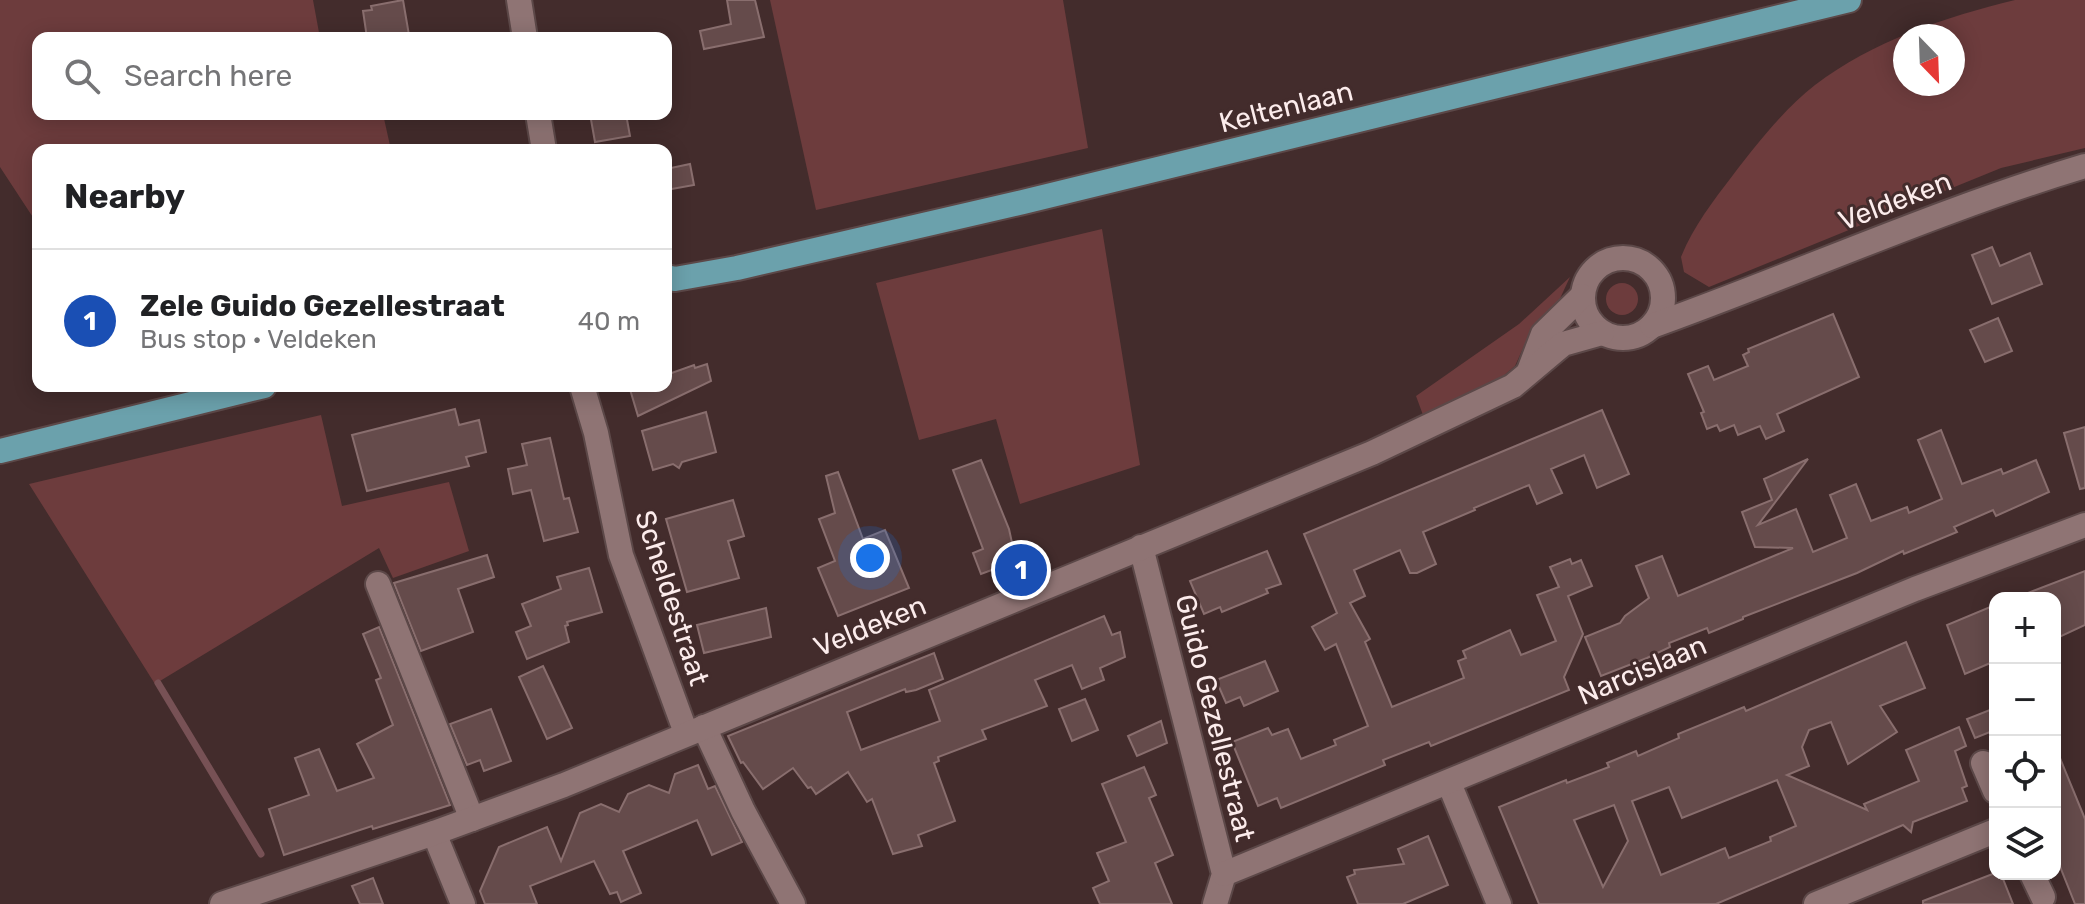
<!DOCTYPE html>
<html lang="en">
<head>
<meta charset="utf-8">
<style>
  body { margin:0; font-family:Rubik,sans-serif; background:#f6f6f6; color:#202124 }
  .controls { position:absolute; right:24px; bottom:24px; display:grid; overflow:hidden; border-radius:16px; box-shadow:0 4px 20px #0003 }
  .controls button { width:72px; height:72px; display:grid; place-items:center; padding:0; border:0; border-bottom:2px solid #e0e0e0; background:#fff; color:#202124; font:40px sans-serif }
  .compass { position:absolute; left:1893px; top:24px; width:72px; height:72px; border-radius:50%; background:#fff; box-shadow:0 4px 20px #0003; rotate:157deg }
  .you { position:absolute; left:870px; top:558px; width:28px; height:28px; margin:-20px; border:6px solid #fff; border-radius:50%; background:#1a73e8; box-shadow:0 0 0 12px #1a73e833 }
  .badge { display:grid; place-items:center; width:52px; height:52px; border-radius:50%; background:#d93025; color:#fff; font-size:26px; font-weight:700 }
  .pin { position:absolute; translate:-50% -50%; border:4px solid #fff; box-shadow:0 2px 8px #0006 }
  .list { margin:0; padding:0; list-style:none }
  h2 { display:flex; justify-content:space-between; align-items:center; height:104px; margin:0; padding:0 32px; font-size:34px }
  h2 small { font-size:26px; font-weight:400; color:#757577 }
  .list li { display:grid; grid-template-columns:52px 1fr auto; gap:24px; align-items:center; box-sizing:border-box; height:144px; padding:0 32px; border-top:2px solid #e0e0e0 }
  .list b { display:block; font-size:30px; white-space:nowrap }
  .list p { margin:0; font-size:26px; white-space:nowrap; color:#757577 }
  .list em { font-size:26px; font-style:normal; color:#757577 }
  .icon { flex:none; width:44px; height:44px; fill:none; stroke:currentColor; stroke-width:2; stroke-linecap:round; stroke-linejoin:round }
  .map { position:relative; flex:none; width:2085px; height:904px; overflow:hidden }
  .search { position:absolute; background:#fff; box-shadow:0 4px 20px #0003; left:32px; top:32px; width:640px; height:88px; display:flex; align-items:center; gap:20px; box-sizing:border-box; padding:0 28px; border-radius:16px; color:#757577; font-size:30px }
  .panel { position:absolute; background:#fff; box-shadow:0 4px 20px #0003; left:32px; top:144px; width:640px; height:248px; border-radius:16px }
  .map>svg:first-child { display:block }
</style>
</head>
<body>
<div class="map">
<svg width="2085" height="904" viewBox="0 0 2085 904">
  <rect width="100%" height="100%" fill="#432c2c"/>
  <g fill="#6d3c3d" fill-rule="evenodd">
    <path d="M 0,0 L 313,0 L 320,38 L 38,38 L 38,114 L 383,114 L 391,150 L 38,150 L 38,225 L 0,167 Z"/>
    <path d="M 770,0 L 1063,0 L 1088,148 L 816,210 Z"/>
    <path d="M 2015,0 L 2085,0 L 2085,148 L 2001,168 L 1709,287 L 1684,272 L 1681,257 C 1693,227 1713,201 1733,175 C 1756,145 1785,108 1815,85 C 1873,41 1945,17 2015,0 ZM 1905,36 L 1953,36 L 1953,84 L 1905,84 Z"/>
    <path d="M 1102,229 L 1140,465 L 1020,504 L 996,419 L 919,440 L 876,283 Z"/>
    <path d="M 1570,277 L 1557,305 L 1530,333 L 1515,366 L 1501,378 L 1476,392 L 1423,415 L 1416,396 L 1519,324 Z"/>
    <circle cx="1622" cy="299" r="16"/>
    <path d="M 321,415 L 342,506 L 449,482 L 469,551 L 393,578 L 379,548 L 155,684 L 29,484 Z"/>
  </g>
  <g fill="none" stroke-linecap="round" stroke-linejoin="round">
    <path stroke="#775155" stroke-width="7" d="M 158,683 L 261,854"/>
  </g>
  <g fill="#654b4b" stroke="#896e6e" stroke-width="2" fill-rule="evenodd">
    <path d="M 403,0 L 409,35 L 367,38 L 363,11 L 372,10 L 371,6 Z"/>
    <path d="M 727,0 L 755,0 L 764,37 L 704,49 L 700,31 L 731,24 Z"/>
    <path d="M 590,114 L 626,114 L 630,136 L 595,142 Z"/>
    <path d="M 690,164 L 694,185 L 666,190 L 666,169 Z"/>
    <path d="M 1992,247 L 2000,266 L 2030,253 L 2042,284 L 1992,304 L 1972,255 Z"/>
    <path d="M 1833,314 L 1859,377 L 1777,414 L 1784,431 L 1766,439 L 1760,426 L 1738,435 L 1734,425 L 1720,431 L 1717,425 L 1707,429 L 1701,413 L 1704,412 L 1688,374 L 1708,366 L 1714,380 L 1748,366 L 1743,355 L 1749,352 L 1748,349 Z"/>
    <path d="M 1998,318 L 2012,351 L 1985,362 L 1970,330 Z"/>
    <path d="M 707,364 L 711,381 L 638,416 L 629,386 L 666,386 L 666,375 L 694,365 L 695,368 Z"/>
    <path d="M 455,409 L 459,425 L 479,420 L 486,452 L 466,457 L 469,466 L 367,491 L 352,435 Z"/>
    <path d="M 1602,410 L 1629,474 L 1597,488 L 1584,455 L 1551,469 L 1562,493 L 1537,504 L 1529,485 L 1474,508 L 1475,510 L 1423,532 L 1436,564 L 1417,573 L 1410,573 L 1400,550 L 1354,570 L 1365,596 L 1350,603 L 1370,639 L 1365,642 L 1392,707 L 1464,678 L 1458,661 L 1466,658 L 1463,651 L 1510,630 L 1521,655 L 1556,641 L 1537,595 L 1559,587 L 1550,567 L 1570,559 L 1572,564 L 1581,560 L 1592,586 L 1568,596 L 1583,634 L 1564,677 L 1569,690 L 1431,746 L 1429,742 L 1383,760 L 1385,765 L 1281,808 L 1277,798 L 1258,806 L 1232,742 L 1268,728 L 1272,735 L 1288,729 L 1301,759 L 1336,745 L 1334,740 L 1368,726 L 1336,644 L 1325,650 L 1312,627 L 1337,613 L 1304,534 Z"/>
    <path d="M 706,412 L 716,452 L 682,462 L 679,468 L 673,464 L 653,470 L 642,431 Z"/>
    <path d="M 2085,427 L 2085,488 L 2080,489 L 2064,433 Z"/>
    <path d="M 1941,430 L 1962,484 L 2001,469 L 2003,474 L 2036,460 L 2049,492 L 1996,516 L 1993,510 L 1954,527 L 1957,532 L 1904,554 L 1903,551 L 1857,573 L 1743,617 L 1743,619 L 1709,633 L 1707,628 L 1669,643 L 1670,647 L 1647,658 L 1601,676 L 1585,637 L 1620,623 L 1625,616 L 1649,598 L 1636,566 L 1662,556 L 1678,596 L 1793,548 L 1755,547 L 1742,512 L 1772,500 L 1764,479 L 1808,459 L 1758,525 L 1796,509 L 1813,552 L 1847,538 L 1830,495 L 1856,484 L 1871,521 L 1907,507 L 1909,513 L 1942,499 L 1918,440 Z"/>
    <path d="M 550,438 L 564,499 L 569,498 L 578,532 L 544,541 L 531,490 L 513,494 L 508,469 L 527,465 L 522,444 Z"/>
    <path d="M 981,460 L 1009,529 L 1016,561 L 981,574 L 973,553 L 983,549 L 953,470 Z"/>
    <path d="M 838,472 L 863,539 L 885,530 L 909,588 L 838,616 L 818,568 L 835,561 L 819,519 L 835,513 L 826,476 Z"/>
    <path d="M 733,500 L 744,536 L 728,541 L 739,578 L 687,592 L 666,519 Z"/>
    <path d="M 1267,551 L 1281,584 L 1266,589 L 1268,593 L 1222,612 L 1220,607 L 1204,614 L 1190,581 Z"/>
    <path d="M 487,555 L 494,577 L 458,589 L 473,632 L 421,651 L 394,583 Z"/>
    <path d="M 589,568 L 602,612 L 567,622 L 568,625 L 565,626 L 569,642 L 527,659 L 516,632 L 531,626 L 522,604 L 561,589 L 557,577 Z"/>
    <path d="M 2085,571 L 2085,625 L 2055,639 L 2055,598 L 2015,598 Z"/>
    <path d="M 1995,605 L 1995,661 L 1965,674 L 1947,625 Z"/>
    <path d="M 766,608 L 771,637 L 704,653 L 697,625 Z"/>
    <path d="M 1104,616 L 1112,635 L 1120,632 L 1125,657 L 1100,668 L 1104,680 L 1082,689 L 1072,665 L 1035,680 L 1047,706 L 982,730 L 986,739 L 938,757 L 939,761 L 934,763 L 955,821 L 918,835 L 922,846 L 893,854 L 872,799 L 867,802 L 848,772 L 816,794 L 811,787 L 808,788 L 793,768 L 763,789 L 743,762 L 741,763 L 728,736 L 934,653 L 943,679 L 916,690 L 906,692 L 905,689 L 847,712 L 861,750 L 940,721 L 929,690 Z"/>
    <path d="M 379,627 L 450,805 L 373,829 L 372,826 L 284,855 L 269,809 L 309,795 L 295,758 L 319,749 L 337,791 L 374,778 L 357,744 L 393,725 L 376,680 L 381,678 L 363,634 Z"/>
    <path d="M 1906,642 L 1925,688 L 1880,706 L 1897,732 L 1848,764 L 1831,722 L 1809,730 L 1802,747 L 1809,766 L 1787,775 L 1867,810 L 1864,804 L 1919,781 L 1906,750 L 1959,727 L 1966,746 L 1955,751 L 1967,786 L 1962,788 L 1967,801 L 1913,822 L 1911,832 L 1903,825 L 1716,904 L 1539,904 L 1499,807 L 1566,780 L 1567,783 L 1609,767 L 1607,763 L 1636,751 L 1638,756 L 1679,738 L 1678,734 L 1744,707 L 1746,711 ZM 1777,780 L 1796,826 L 1770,837 L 1771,841 L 1729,858 L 1725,848 L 1661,875 L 1632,801 L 1669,787 L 1682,818 ZM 1614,805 L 1628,841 L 1603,887 L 1574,820 Z"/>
    <path d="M 1265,661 L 1278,691 L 1244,706 L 1240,697 L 1226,703 L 1216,680 Z"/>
    <path d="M 543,666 L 572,728 L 547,739 L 519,677 Z"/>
    <path d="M 1085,699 L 1098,730 L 1072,741 L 1059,709 Z"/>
    <path d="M 1995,708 L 1995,730 L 1975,738 L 1967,719 Z"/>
    <path d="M 491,709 L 511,761 L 484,771 L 480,760 L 467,765 L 450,724 Z"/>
    <path d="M 1161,721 L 1167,743 L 1137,756 L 1128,736 Z"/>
    <path d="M 2055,746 L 2085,819 L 2085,904 L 2075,904 L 2055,854 Z"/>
    <path d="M 698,765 L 708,789 L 715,786 L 742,842 L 712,855 L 697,820 L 623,851 L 641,893 L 621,902 L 617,892 L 610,894 L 594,861 L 530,886 L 537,904 L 485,904 L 480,891 L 499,847 L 547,827 L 561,861 L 580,813 L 601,804 L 619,812 L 628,794 L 649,785 L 669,793 L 675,774 Z"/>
    <path d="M 1144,767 L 1156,795 L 1149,798 L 1173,855 L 1155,863 L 1172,904 L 1100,904 L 1093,888 L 1109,881 L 1097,853 L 1126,842 L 1102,784 Z"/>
    <path d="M 1428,836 L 1448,885 L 1403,904 L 1358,904 L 1347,877 L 1355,874 L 1354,870 L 1404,864 L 1398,849 Z"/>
    <path d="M 1995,873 L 2001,874 L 2013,904 L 1923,904 L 1923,901 Z"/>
    <path d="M 373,878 L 383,904 L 360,904 L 352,886 Z"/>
  </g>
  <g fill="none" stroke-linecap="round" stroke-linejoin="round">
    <g stroke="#5c4848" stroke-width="28">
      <g id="minor">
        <path d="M 519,0 L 525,38"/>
        <path d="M 538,114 L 544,150"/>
        <circle cx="1623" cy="298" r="40"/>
        <path d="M 1652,326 C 1797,274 1938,210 2085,166"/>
        <path d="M 1529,371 L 1543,334 L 1582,296"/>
        <path d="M 582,386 L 596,433 L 621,555 L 686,733"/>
        <path d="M 1141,547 L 1224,874 L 1215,904"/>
        <path d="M 378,584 L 472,819"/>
        <path d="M 704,727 L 743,811 L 793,904"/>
        <path d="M 1983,763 L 1995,791"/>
        <path d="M 1449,783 L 1499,904"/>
        <path d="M 434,833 L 463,904"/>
        <path d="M 1224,874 L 1915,589 L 2085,525"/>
        <path d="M 2032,874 L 2043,897"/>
        <path d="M 222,904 L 434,833 L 564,785 L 1372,453 L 1513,386 L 1563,344 L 1602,333"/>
        <path d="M 1816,904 L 1995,831"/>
      </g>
    </g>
    <g stroke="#5c4848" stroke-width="28">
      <g id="major">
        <path d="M 666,277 L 675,279 L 737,268 L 1023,202 L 1849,0"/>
        <path d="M 0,451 L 264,386"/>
      </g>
    </g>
    <use href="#minor" stroke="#8f7474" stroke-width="24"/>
    <use href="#major" stroke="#6ba1ac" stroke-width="24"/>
  </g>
  <g text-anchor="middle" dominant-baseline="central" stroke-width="6" stroke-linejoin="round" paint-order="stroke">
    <g font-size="28" fill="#fcecec" stroke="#432c2c">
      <text transform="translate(1286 107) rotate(-14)">Keltenlaan</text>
      <text transform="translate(1895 201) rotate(-21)">Veldeken</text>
      <text transform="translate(672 598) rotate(72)">Scheldestraat</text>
      <text transform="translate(870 626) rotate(-22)">Veldeken</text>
      <text transform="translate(1642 670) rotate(-23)">Narcislaan</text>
      <text transform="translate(1215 718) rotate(76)">Guido Gezellestraat</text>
    </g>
  </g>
</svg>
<div class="controls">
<button>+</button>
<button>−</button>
<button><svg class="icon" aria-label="locate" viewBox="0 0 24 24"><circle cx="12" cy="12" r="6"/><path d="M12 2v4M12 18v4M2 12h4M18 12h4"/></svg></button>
<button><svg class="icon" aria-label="layers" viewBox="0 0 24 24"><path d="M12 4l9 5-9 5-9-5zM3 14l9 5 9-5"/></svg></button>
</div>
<svg class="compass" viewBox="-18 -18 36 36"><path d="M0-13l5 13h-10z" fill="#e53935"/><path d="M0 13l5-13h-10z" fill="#757577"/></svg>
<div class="you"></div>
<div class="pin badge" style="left:1021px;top:570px;background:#1a4fb4">1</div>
<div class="search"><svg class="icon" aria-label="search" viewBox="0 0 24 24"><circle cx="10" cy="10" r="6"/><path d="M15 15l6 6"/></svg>Search here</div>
<section class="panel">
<h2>Nearby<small></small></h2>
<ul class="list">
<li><span class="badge" style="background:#1a4fb4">1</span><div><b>Zele Guido Gezellestraat</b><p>Bus stop · Veldeken</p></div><em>40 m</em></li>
</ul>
</section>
</div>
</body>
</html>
